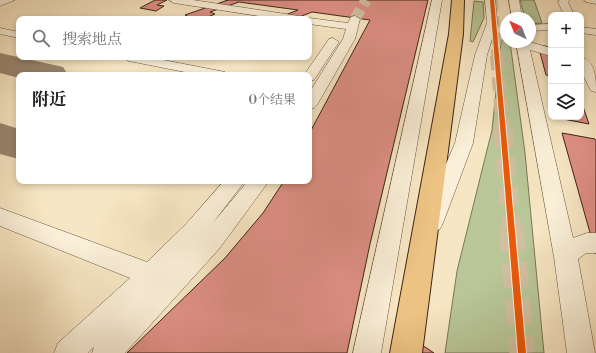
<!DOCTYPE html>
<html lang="zh">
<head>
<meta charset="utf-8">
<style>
  body { margin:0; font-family:"Libre Bodoni","Noto Serif SC",serif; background:#f2f2f2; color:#202124 }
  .controls { position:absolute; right:12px; top:12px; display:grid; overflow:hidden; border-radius:8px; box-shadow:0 2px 6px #0003 }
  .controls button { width:36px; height:36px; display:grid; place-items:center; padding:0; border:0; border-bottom:1px solid #e0e0e0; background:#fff; color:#202124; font:20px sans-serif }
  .compass { position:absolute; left:500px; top:12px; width:36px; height:36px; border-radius:50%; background:#fff; box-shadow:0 2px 6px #0003; rotate:317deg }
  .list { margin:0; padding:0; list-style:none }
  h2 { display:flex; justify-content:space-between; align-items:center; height:52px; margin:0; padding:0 16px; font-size:17px }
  h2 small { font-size:13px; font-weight:400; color:#757577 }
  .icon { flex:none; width:22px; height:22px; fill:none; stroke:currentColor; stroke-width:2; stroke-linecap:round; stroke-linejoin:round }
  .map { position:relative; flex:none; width:596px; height:353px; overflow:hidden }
  .search { position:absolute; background:#fff; box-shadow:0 2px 6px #0003; left:16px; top:16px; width:296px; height:44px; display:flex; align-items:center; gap:10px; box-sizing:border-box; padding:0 14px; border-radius:8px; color:#757577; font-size:15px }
  .panel { position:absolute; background:#fff; box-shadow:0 2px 6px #0003; left:16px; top:72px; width:296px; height:112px; border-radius:8px }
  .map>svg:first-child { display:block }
</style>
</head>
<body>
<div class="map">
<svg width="596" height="353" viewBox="0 0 596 353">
  <rect width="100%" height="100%" fill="#f7e6c3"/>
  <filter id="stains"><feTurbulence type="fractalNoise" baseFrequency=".005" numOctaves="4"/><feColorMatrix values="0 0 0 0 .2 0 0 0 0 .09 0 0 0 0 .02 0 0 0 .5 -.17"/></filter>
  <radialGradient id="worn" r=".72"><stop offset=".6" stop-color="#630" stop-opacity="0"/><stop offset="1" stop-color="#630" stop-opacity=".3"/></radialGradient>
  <g fill="#b8c698" stroke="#7a7658">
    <path d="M 520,0 L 534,0 L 542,23 L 530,24 L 530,18 L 525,18 Z"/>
    <path d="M 474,1 L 483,2 L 484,18 L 473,42 L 470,41 Z"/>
    <path d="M 506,31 L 506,42 L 510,42 L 525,153 L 544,353 L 445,353 L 457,271 L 492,130 L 501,43 Z"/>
  </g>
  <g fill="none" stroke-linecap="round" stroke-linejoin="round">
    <g fill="#99866e" fill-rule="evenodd">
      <path d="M 0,53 L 63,67 L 68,75 L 19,75 L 19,78 L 0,73 Z"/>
      <path d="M 0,123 L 19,129 L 19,159 L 0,154 Z"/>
    </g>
  </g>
  <g fill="#dd8f84" stroke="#3b2519">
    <path d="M 155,0 L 167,0 L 157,5 L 164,6 L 156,11 L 140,8 Z"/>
    <path d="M 225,0 L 428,0 L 370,244 L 347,353 L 127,353 L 225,258 L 263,213 L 284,181 L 309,181 L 309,134 L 370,20 L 312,12 L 294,19 L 275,19 L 298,10 L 239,2 L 210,12 L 215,14 L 203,19 L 198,17 L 193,19 L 185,15 L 228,0 Z"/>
    <path d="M 538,45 L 551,47 L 551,76 L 546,75 Z"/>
    <path d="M 581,101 L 589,124 L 558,118 L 581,117 Z"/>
    <path d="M 562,133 L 595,139 L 596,141 L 596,254 Z"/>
    <path d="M 410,337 L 434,353 L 408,353 Z"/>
  </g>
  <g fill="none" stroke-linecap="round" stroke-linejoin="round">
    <g stroke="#d1bfa1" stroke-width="11" stroke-dasharray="11 5.5" stroke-linecap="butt">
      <path d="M 492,0 L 497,57"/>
      <path d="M 355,19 L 366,0"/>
    </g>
    <path stroke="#d1bfa1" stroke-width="14" stroke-dasharray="14 7" stroke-linecap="butt" d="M 497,56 L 503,130"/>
    <path stroke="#d1bfa1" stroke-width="19" stroke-dasharray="19 10" stroke-linecap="butt" d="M 503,129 L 511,227"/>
    <path stroke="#d1bfa1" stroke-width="25" stroke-dasharray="25 12" stroke-linecap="butt" d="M 511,226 L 522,353"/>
    <g stroke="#6a5544" stroke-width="1">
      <g id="minor">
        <path d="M 0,0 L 15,0 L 0,6 Z"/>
        <path d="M 169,0 L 193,0 L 299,16 L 304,19 L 278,19 L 174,3 Z"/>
        <path d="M 432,0 L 442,0 L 381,353 L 353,353 Z"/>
        <path d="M 485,0 L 495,0 L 497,23 L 487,55 L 473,143 L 443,223 L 440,229 L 432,232 L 424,229 L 421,223 L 455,143 L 475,55 L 487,23 Z"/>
        <path d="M 509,0 L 519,0 L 522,18 L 512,18 Z"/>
        <path d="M 560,0 L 570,0 L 568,2 L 574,15 L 564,15 L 558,2 Z"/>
        <path d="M 584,0 L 596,0 L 596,4 L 586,2 Z"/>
        <path d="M 355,16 L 360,19 L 355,39 L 317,105 L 314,108 L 309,110 L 309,93 L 343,39 L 346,29 L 309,24 L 309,19 L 305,19 L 309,18 L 348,23 L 351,17 Z"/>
        <path d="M 551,24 L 551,30 L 530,31 L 530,25 Z"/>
        <path d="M 581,27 L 596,29 L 596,35 L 581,33 Z"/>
        <path d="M 0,28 L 19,32 L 19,38 L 0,34 Z"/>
        <path d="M 333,38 L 339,42 L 314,80 L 309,81 L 309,75 L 304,75 L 329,39 Z"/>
        <path d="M 516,42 L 530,42 L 551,48 L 551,56 L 530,50 L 573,238 L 587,233 L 596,233 L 596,253 L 586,253 L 578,259 L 595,353 L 567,353 L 554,257 Z"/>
        <path d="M 123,57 L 148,57 L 220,71 L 225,72 L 227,75 L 200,75 L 129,61 Z"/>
        <path d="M 581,57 C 596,61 596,79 596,92 L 591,91 L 581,71 Z"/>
        <path d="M 224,181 L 245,181 L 212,224 L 248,181 L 269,181 L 219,249 L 125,353 L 92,353 L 94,347 L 88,353 L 54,353 L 58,343 L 130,278 L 0,226 L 0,208 L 147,262 L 186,224 Z"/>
      </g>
    </g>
    <g stroke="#3b2519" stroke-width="2">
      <path id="major" d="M 452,0 L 464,0 L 463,34 L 422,353 L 390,353 L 449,34 Z"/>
    </g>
    <use href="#minor" fill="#faefd8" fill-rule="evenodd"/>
    <use href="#major" fill="#ecc382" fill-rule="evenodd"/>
    <g stroke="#faefd8" stroke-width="2">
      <path id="cycleway" d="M 490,0 L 494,0 L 526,353 L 518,353 Z"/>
    </g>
    <use href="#cycleway" fill="#e8590c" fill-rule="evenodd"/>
  </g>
  <rect width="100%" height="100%" filter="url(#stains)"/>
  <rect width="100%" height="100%" fill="url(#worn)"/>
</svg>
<div class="controls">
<button>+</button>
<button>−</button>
<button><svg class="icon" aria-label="layers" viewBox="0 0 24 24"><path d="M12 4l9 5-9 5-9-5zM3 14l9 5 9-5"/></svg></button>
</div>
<svg class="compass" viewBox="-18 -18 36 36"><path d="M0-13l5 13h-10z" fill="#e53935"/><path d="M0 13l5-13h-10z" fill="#757577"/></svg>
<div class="search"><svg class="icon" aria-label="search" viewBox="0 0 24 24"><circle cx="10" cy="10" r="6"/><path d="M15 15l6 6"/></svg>搜索地点</div>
<section class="panel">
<h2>附近<small>0个结果</small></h2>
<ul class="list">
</ul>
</section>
</div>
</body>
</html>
